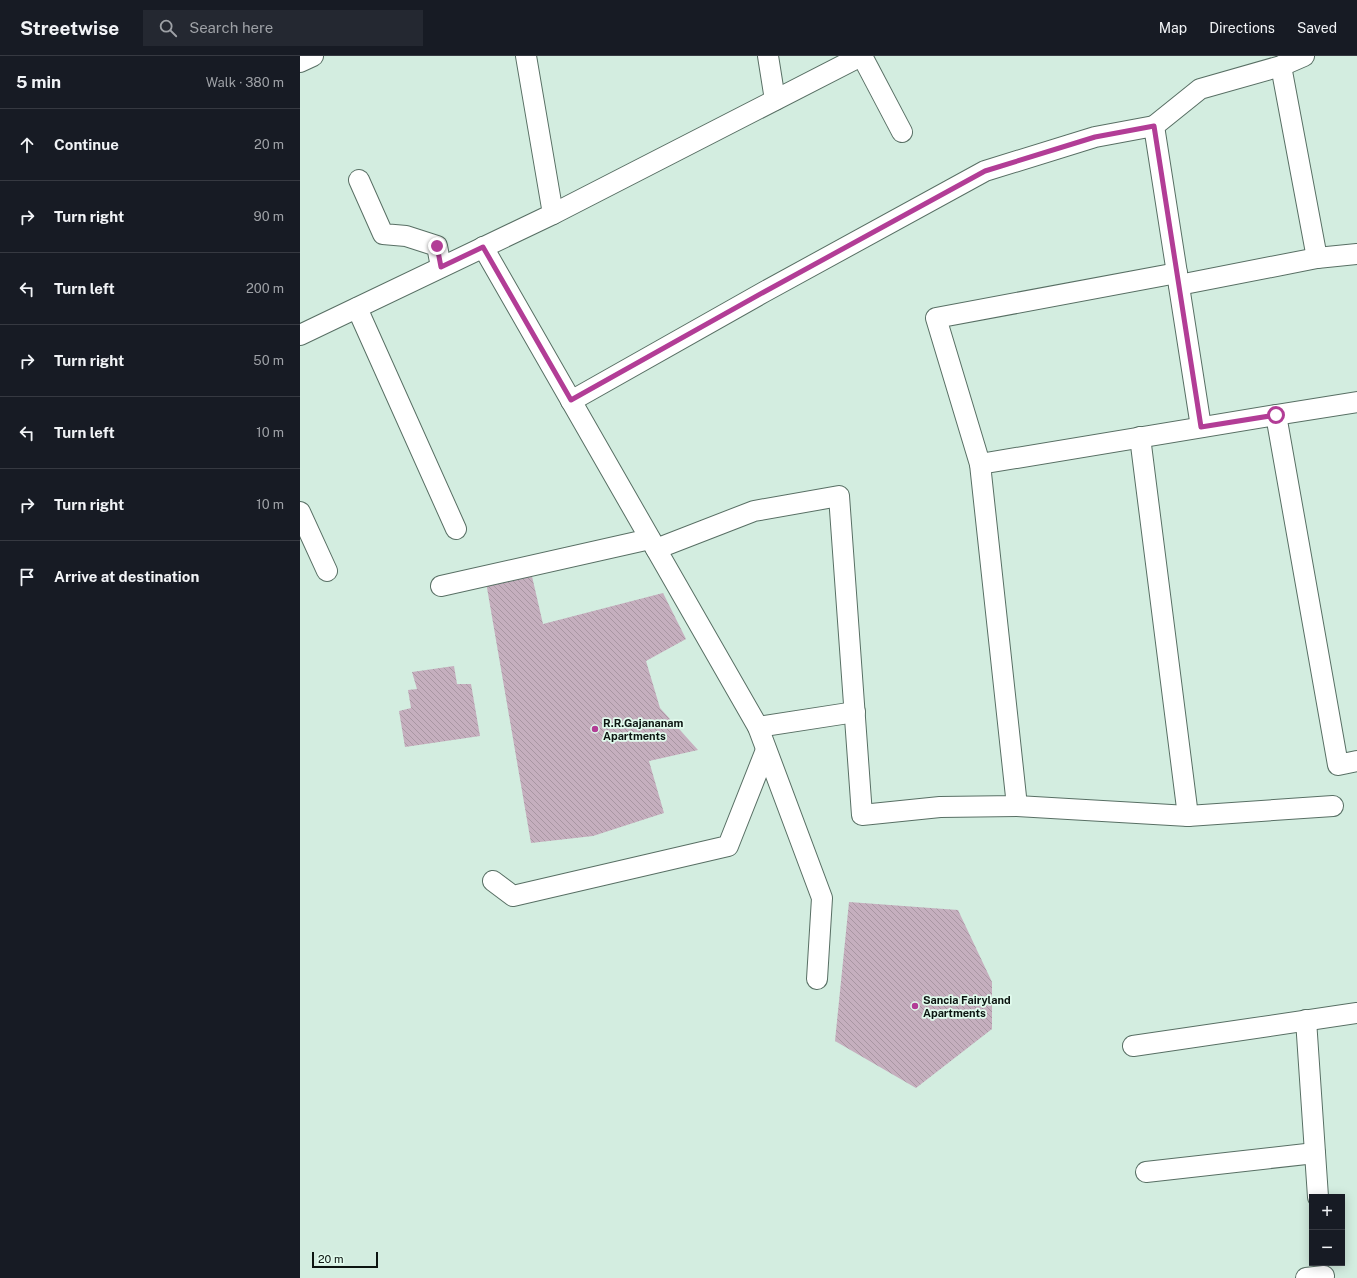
<!DOCTYPE html>
<html lang="en">
<head>
<meta charset="utf-8">
<style>
  body { margin:0; font-family:"Public Sans",sans-serif; background:#242831; color:#f1f3f6 }
  .controls { position:absolute; right:12px; bottom:12px; display:grid; overflow:hidden; border-radius:0px; box-shadow:0 2px 10px #0003 }
  .controls button { width:36px; height:36px; display:grid; place-items:center; padding:0; border:0; border-bottom:1px solid #363941; background:#171b24; color:#f1f3f6; font:20px sans-serif }
  .scale { position:absolute; left:12px; bottom:10px; width:66px; box-sizing:border-box; padding-left:4px; border:2px solid #0c1511; border-top:0; font-size:11px; line-height:14px; white-space:nowrap; color:#0c1511; -webkit-text-stroke:3px #e1fbed; paint-order:stroke }
  .stop { position:absolute; width:12px; height:12px; margin:-9px; border:3px solid #b23d96; border-radius:50%; background:#fff }
  .stop.end { background:#b23d96; border-color:#fff; box-shadow:0 1px 4px #0008 }
  .list { margin:0; padding:0; list-style:none }
  h2 { display:flex; justify-content:space-between; align-items:center; height:52px; margin:0; padding:0 16px; font-size:17px }
  h2 small { font-size:13px; font-weight:400; color:#9ea1a6 }
  .list li { display:grid; grid-template-columns:26px 1fr auto; gap:12px; align-items:center; box-sizing:border-box; height:72px; padding:0 16px; border-top:1px solid #363941 }
  .list b { display:block; font-size:15px; white-space:nowrap }
  .list em { font-size:13px; font-style:normal; color:#9ea1a6 }
  .icon { flex:none; width:22px; height:22px; fill:none; stroke:currentColor; stroke-width:2; stroke-linecap:round; stroke-linejoin:round }
  .map { position:relative; flex:none; width:1057px; height:1222px; overflow:hidden }
  header { display:flex; align-items:center; gap:24px; box-sizing:border-box; height:56px; padding:0 20px; background:#171b24; border-bottom:1px solid #363941 }
  header strong { font-size:19px }
  nav { display:flex; gap:22px; margin-inline-start:auto; font-size:14px }
  .search { width:280px; height:36px; background:#242831; display:flex; align-items:center; gap:10px; box-sizing:border-box; padding:0 14px; border-radius:0px; color:#9ea1a6; font-size:15px }
  main { display:flex }
  aside { flex:1; background:#171b24 }
  .map>svg:first-child { display:block }
</style>
</head>
<body>
<header>
<strong>Streetwise</strong>
<div class="search"><svg class="icon" aria-label="search" viewBox="0 0 24 24"><circle cx="10" cy="10" r="6"/><path d="M15 15l6 6"/></svg>Search here</div>
<nav><a>Map</a><a>Directions</a><a>Saved</a></nav>
</header>
<main>
<aside>
<h2>5 min<small>Walk · 380 m</small></h2>
<ul class="list">
<li><svg class="icon" aria-label="ahead" viewBox="0 0 24 24"><path d="M12 20V5M6 11l6-6 6 6"/></svg><div><b>Continue</b></div><em>20 m</em></li>
<li><svg class="icon" aria-label="right" viewBox="0 0 24 24"><path d="M7 20v-9h11M14 6l5 5-5 5"/></svg><div><b>Turn right</b></div><em>90 m</em></li>
<li><svg class="icon" aria-label="left" viewBox="0 0 24 24"><path d="M17 20v-9H6M10 6l-5 5 5 5"/></svg><div><b>Turn left</b></div><em>200 m</em></li>
<li><svg class="icon" aria-label="right" viewBox="0 0 24 24"><path d="M7 20v-9h11M14 6l5 5-5 5"/></svg><div><b>Turn right</b></div><em>50 m</em></li>
<li><svg class="icon" aria-label="left" viewBox="0 0 24 24"><path d="M17 20v-9H6M10 6l-5 5 5 5"/></svg><div><b>Turn left</b></div><em>10 m</em></li>
<li><svg class="icon" aria-label="right" viewBox="0 0 24 24"><path d="M7 20v-9h11M14 6l5 5-5 5"/></svg><div><b>Turn right</b></div><em>10 m</em></li>
<li><svg class="icon" aria-label="arrive" viewBox="0 0 24 24"><path d="M6 21V4h12l-3 4 3 4H6"/></svg><div><b>Arrive at destination</b></div></li>
</ul>
</aside>
<div class="map">
<svg width="1057" height="1222" viewBox="0 0 1057 1222">
  <defs>
    <pattern id="building-back-hatch" width="6" height="6" patternUnits="userSpaceOnUse"><rect width="6" height="6" fill="#c5afbe"/><path d="M-1 5l2 2M0 0l6 6M5-1l2 2" fill="none" stroke="#a896a2"/></pattern>
  </defs>
  <rect width="100%" height="100%" fill="#d3ede0"/>
  <g fill="url(#building-back-hatch)">
    <path d="M 231,516 L 243,568 L 363,537 L 386,583 L 346,605 L 360,652 L 398,694 L 349,705 L 364,757 L 293,780 L 231,787 L 186,526 Z"/>
    <path d="M 154,610 L 157,628 L 171,628 L 180,680 L 105,691 L 99,655 L 111,652 L 108,634 L 117,633 L 112,616 Z"/>
    <path d="M 549,846 L 658,854 L 692,926 L 692,973 L 616,1032 L 535,985 Z"/>
  </g>
  <g fill="none" stroke-linecap="round" stroke-linejoin="round">
    <g stroke="#586f64" stroke-width="22">
      <g id="minor">
        <path d="M 468,0 L 475,44"/>
        <path d="M 562,0 L 602,76"/>
        <path d="M 0,6 L 13,0"/>
        <path d="M 981,10 L 1017,202"/>
        <path d="M 854,70 L 900,33 L 981,10 L 1004,0"/>
        <path d="M 59,124 L 83,178 L 106,180 L 137,190 L 141,211"/>
        <path d="M 253,158 L 561,0"/>
        <path d="M 183,191 L 458,671 L 522,842 L 517,923"/>
        <path d="M 879,229 L 1017,202 L 1057,198"/>
        <path d="M 57,252 L 156,473"/>
        <path d="M 0,279 L 253,158 L 226,0"/>
        <path d="M 271,345 L 464,236 L 685,115 L 795,81 L 854,70 L 901,371"/>
        <path d="M 976,359 L 1057,346"/>
        <path d="M 840,381 L 888,760"/>
        <path d="M 680,408 L 636,262 L 877,217"/>
        <path d="M 0,456 L 27,515"/>
        <path d="M 356,493 L 454,455 L 539,440 L 562,759 L 640,751 L 717,750 L 680,408 L 976,359 L 1038,709 L 1057,705"/>
        <path d="M 141,530 L 350,483"/>
        <path d="M 458,671 L 555,656"/>
        <path d="M 717,750 L 888,760 L 1033,750"/>
        <path d="M 193,825 L 213,840 L 428,790 L 466,694"/>
        <path d="M 1006,964 L 1018,1141"/>
        <path d="M 833,990 L 1057,957"/>
        <path d="M 846,1116 L 1015,1097"/>
        <path d="M 1006,1222 L 1024,1220"/>
      </g>
    </g>
    <use href="#minor" stroke="#fff" stroke-width="20"/>
  </g>
  <g fill="none" stroke-linecap="round" stroke-linejoin="round">
    <path stroke="#b23d96" stroke-width="5" d="M 137,190 L 141,211 L 183,191 L 271,344 L 464,236 L 685,115 L 795,81 L 854,70 L 901,371 L 976,359"/>
  </g>
  <g fill="#b23d96" stroke="#e1fbed" stroke-width="1.5">
    <circle cx="295" cy="673" r="4"/>
    <circle cx="615" cy="950" r="4"/>
  </g>
  <g text-anchor="middle" dominant-baseline="central" stroke-width="3.5" stroke-linejoin="round" paint-order="stroke">
    <g font-size="11" font-weight="bold" fill="#0c1511" stroke="#e1fbed" text-anchor="start">
      <text x="303" y="667">R.R.Gajananam<tspan x="303" dy="13">Apartments</tspan></text>
      <text x="623" y="944">Sancia Fairyland<tspan x="623" dy="13">Apartments</tspan></text>
    </g>
  </g>
</svg>
<div class="controls">
<button>+</button>
<button>−</button>
</div>
<div class="scale">20 m</div>
<div class="stop" style="left:976px;top:359px"></div>
<div class="stop end" style="left:137px;top:190px"></div>
</div>
</main>
</body>
</html>
